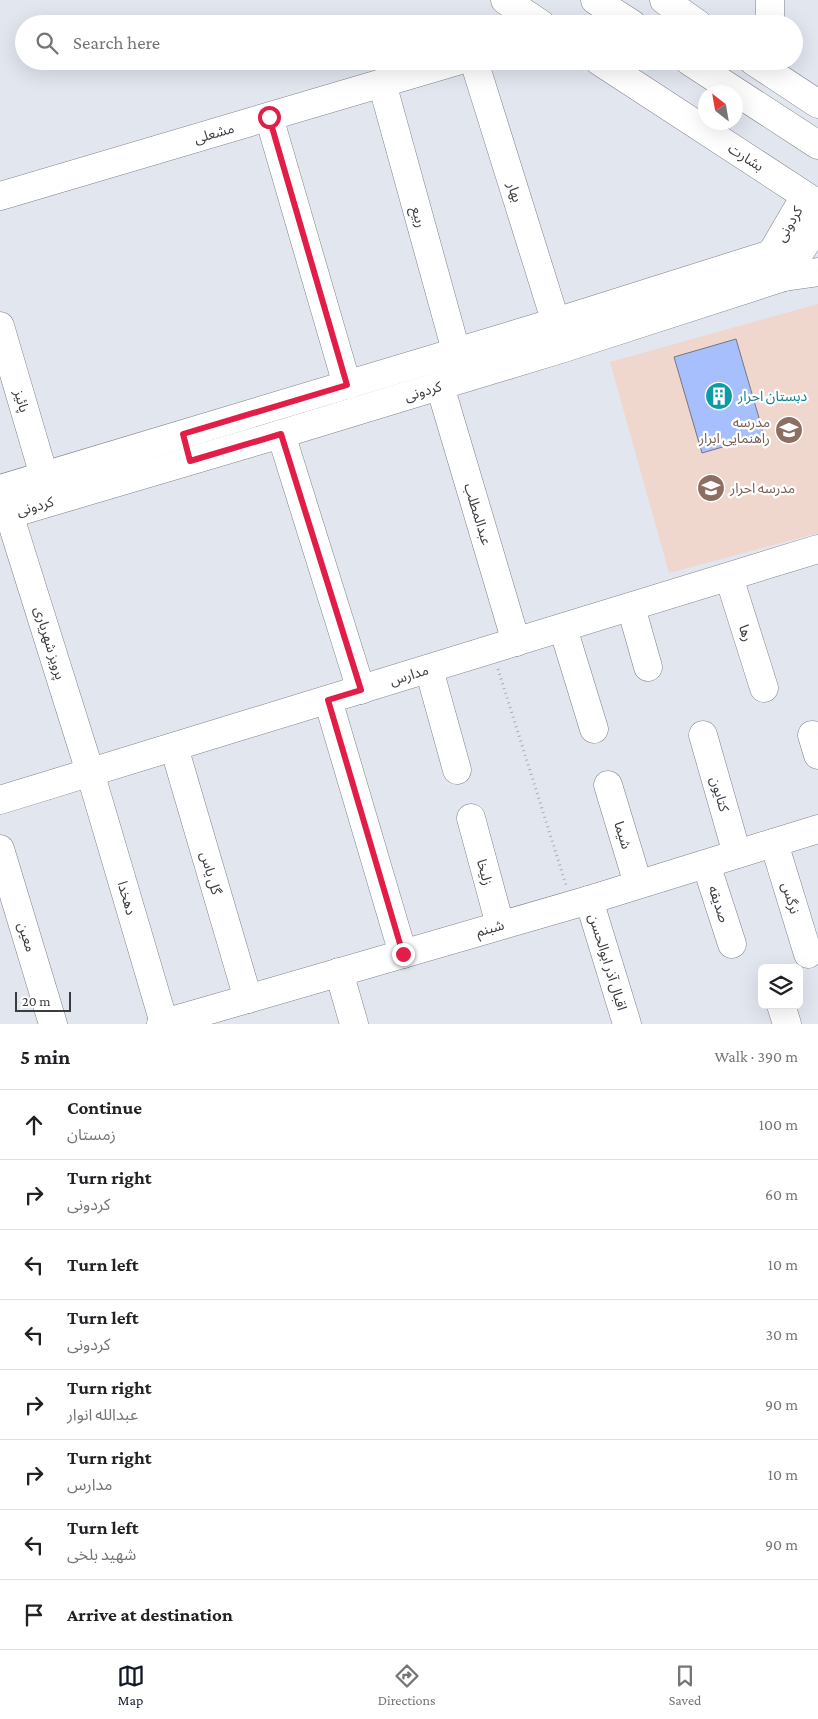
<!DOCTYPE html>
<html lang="en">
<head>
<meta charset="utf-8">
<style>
  body { margin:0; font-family:"Crimson Pro","Noto Sans Arabic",serif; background:#f6f6f6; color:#202124 }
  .controls { position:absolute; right:15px; bottom:15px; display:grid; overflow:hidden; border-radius:8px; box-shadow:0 5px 20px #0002 }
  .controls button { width:45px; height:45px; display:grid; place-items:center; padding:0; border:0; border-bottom:1px solid #e0e0e0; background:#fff; color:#202124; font:25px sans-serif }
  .compass { position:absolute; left:698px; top:85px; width:45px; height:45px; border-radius:50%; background:#fff; box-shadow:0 5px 20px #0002; rotate:329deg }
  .scale { position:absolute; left:15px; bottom:12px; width:56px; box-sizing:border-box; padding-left:5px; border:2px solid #3a3c3f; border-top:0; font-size:14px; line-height:18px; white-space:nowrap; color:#3a3c3f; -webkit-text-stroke:4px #fff; paint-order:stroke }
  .stop { position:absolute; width:15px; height:15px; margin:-11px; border:4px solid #e11d48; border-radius:50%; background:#fff }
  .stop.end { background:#e11d48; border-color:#fff; box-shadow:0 1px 5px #0008 }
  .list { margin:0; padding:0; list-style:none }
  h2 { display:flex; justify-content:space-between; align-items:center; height:65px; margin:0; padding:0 20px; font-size:21px }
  h2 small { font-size:16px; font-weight:400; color:#757577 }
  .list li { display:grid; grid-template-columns:32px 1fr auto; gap:15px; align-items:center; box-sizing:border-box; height:70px; padding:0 20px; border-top:1px solid #e0e0e0 }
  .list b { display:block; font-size:19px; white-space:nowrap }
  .list p { margin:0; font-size:16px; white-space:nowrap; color:#757577 }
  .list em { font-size:16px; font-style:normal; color:#757577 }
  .icon { flex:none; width:28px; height:28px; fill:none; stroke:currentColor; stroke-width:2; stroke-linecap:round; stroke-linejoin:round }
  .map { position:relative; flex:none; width:818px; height:1024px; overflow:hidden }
  .search { position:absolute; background:#fff; box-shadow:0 5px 20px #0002; left:15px; right:15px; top:15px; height:55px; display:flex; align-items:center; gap:12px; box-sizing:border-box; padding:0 18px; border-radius:28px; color:#757577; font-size:19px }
  .sheet { height:625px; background:#fff }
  nav { display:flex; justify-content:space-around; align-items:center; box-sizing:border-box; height:70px; border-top:1px solid #e0e0e0; background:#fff; font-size:14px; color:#757577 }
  nav a { display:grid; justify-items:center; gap:2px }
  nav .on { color:#111827 }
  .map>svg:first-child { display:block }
</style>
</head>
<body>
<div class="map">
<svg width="818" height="1024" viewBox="0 0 818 1024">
  <rect width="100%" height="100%" fill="#e2e6ef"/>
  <path fill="#efd7cd" d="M 818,304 L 818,533 L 669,573 L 610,362 Z"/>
  <path fill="#a7bffd" stroke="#74777f" d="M 736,339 L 764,435 L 702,453 L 674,357 Z"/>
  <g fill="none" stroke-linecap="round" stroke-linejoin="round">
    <g stroke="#7e8189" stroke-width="29">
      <g id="minor">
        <path d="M 664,0 L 698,24"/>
        <path d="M 770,24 L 770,0"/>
        <path d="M 474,61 L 561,339"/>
        <path d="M 753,61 L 818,104"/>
        <path d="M 382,83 L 456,351"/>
        <path d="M 269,117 L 347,385"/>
        <path d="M 0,196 L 457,61"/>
        <path d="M 778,267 L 784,277 L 818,272"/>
        <path d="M 0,326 L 44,476"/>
        <path d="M 440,386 L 516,642"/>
        <path d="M 281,434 L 361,690"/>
        <path d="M 0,489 L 556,322 L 771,254 L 805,196"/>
        <path d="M 9,514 L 90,772 L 164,1023"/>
        <path d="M 0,517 L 281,434 L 564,348 L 784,277 L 818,224"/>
        <path d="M 729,577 L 764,688"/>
        <path d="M 631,607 L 648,667"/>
        <path d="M 563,628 L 594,729"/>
        <path d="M 429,669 L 457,770"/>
        <path d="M 328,700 L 403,954"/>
        <path d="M 703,735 L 737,854"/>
        <path d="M 812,735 L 818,755"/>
        <path d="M 174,747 L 248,999"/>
        <path d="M 608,785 L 638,884"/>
        <path d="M 0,800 L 818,549"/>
        <path d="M 471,818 L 500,925"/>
        <path d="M 774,843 L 808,954"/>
        <path d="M 0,849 L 53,1024"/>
        <path d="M 706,864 L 732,944"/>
        <path d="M 589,900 L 627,1024"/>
        <path d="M 339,972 L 354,1024"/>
        <path d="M 781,1005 L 787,1024"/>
        <path d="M 161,1024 L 589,900 L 818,829"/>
      </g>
    </g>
    <g stroke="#7e8189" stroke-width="29">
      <g id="major">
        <path d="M 505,0 L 541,24"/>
        <path d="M 595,0 L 632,24"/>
        <path d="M 599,61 L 818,204"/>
        <path d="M 689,61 L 818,145"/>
      </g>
    </g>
    <path stroke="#aaadb4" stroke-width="3" stroke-dasharray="1 4" stroke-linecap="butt" d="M 498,669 L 566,885"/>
    <use href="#minor" stroke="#fff" stroke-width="28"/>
    <use href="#major" stroke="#fff" stroke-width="28"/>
  </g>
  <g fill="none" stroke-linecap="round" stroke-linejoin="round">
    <path stroke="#e11d48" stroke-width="6" d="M 269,117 L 347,385 L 183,434 L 190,461 L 281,434 L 361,690 L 328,700 L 403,954"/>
  </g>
  <defs>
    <g id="building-disc" transform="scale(1.4375)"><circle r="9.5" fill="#0f9aa8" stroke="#fff"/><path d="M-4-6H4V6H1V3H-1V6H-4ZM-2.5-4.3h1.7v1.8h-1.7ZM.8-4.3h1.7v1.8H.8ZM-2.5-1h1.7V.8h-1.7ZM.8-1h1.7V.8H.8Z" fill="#fff"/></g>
    <g id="school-disc" transform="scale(1.4375)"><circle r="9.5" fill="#8d6e63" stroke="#fff"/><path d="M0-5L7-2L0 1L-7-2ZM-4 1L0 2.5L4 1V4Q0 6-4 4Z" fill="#fff"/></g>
  </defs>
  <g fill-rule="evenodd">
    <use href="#building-disc" x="719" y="396"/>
    <use href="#school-disc" x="789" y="430"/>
    <use href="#school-disc" x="711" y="488"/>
  </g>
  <g text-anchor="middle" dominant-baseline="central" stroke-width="4.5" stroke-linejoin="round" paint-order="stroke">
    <g font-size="14" fill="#3a3c3f" stroke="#fff">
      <text transform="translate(214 133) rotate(-16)">مشعلی</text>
      <text transform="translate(746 157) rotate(33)">بشارت</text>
      <text transform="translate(515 192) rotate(72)">بهار</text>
      <text transform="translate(419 217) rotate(75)">ربیع</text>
      <text transform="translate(789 224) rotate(-60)">کردونی</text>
      <text transform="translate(423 391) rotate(-17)">کردونی</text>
      <text transform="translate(22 401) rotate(74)">پائیز</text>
      <text transform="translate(35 506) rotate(-16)">کردونی</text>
      <text transform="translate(478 514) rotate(73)">عبدالمطلب</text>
      <text transform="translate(746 633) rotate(72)">رها</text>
      <text transform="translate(50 643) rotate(73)">پرویز شهریاری</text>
      <text transform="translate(409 675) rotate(-17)">مدارس</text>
      <text transform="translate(720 794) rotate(74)">کتایون</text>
      <text transform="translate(623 835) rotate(73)">شیما</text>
      <text transform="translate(485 872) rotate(75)">زلیخا</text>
      <text transform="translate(211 873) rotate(74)">گل یاس</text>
      <text transform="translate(127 898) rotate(74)">دهخدا</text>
      <text transform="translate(791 898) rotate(73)">نرگس</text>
      <text transform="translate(719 904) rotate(72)">صدیقه</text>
      <text transform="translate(490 928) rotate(-16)">شبنم</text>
      <text transform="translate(27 937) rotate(73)">معین</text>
      <text transform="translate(608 962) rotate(73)">اقبال آذر ابوالحسن</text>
    </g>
    <g font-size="14" fill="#0d838f" stroke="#fff" text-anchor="start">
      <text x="738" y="396">دبستان احرار</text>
    </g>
    <g font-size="14" fill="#785e54" stroke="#fff" text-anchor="end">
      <text x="770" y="422">مدرسه<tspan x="770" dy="16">راهنمایی ابرار</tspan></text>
      <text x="730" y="488" text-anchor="start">مدرسه احرار</text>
    </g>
  </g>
</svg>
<div class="controls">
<button><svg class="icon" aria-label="layers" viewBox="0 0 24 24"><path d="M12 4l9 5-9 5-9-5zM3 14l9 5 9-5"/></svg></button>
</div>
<svg class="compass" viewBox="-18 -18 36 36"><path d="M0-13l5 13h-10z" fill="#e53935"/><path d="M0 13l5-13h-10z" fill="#757577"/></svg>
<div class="scale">20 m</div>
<div class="stop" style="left:269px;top:117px"></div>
<div class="stop end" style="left:403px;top:954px"></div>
<div class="search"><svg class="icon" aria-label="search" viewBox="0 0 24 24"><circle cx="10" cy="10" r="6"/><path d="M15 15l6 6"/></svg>Search here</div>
</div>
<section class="sheet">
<h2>5 min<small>Walk · 390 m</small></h2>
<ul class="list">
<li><svg class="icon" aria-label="ahead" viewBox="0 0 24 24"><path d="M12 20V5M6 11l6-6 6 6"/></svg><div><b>Continue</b><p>زمستان</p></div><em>100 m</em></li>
<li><svg class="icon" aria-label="right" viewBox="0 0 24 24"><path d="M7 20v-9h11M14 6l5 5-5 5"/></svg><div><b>Turn right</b><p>کردونی</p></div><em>60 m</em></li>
<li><svg class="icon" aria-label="left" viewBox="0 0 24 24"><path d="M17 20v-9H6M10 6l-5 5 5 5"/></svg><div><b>Turn left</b></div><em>10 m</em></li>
<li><svg class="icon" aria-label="left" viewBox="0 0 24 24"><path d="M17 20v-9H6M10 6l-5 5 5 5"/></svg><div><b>Turn left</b><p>کردونی</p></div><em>30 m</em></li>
<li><svg class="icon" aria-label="right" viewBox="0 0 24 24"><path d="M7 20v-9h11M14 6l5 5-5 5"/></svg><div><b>Turn right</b><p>عبدالله انوار</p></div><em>90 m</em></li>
<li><svg class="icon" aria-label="right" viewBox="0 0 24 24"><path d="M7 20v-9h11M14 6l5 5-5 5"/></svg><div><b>Turn right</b><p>مدارس</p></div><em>10 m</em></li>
<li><svg class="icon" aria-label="left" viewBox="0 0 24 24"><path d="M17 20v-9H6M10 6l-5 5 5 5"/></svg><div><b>Turn left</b><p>شهید بلخی</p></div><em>90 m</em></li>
<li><svg class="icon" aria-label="arrive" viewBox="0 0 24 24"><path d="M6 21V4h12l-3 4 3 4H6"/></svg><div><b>Arrive at destination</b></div></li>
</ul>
</section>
<nav>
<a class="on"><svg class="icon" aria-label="map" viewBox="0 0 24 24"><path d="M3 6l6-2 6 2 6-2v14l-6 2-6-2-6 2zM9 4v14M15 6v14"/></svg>Map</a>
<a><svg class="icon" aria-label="directions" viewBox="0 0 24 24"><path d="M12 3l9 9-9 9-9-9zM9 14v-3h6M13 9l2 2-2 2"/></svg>Directions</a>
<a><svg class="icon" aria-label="saved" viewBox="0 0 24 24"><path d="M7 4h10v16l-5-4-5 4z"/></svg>Saved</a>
</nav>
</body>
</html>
